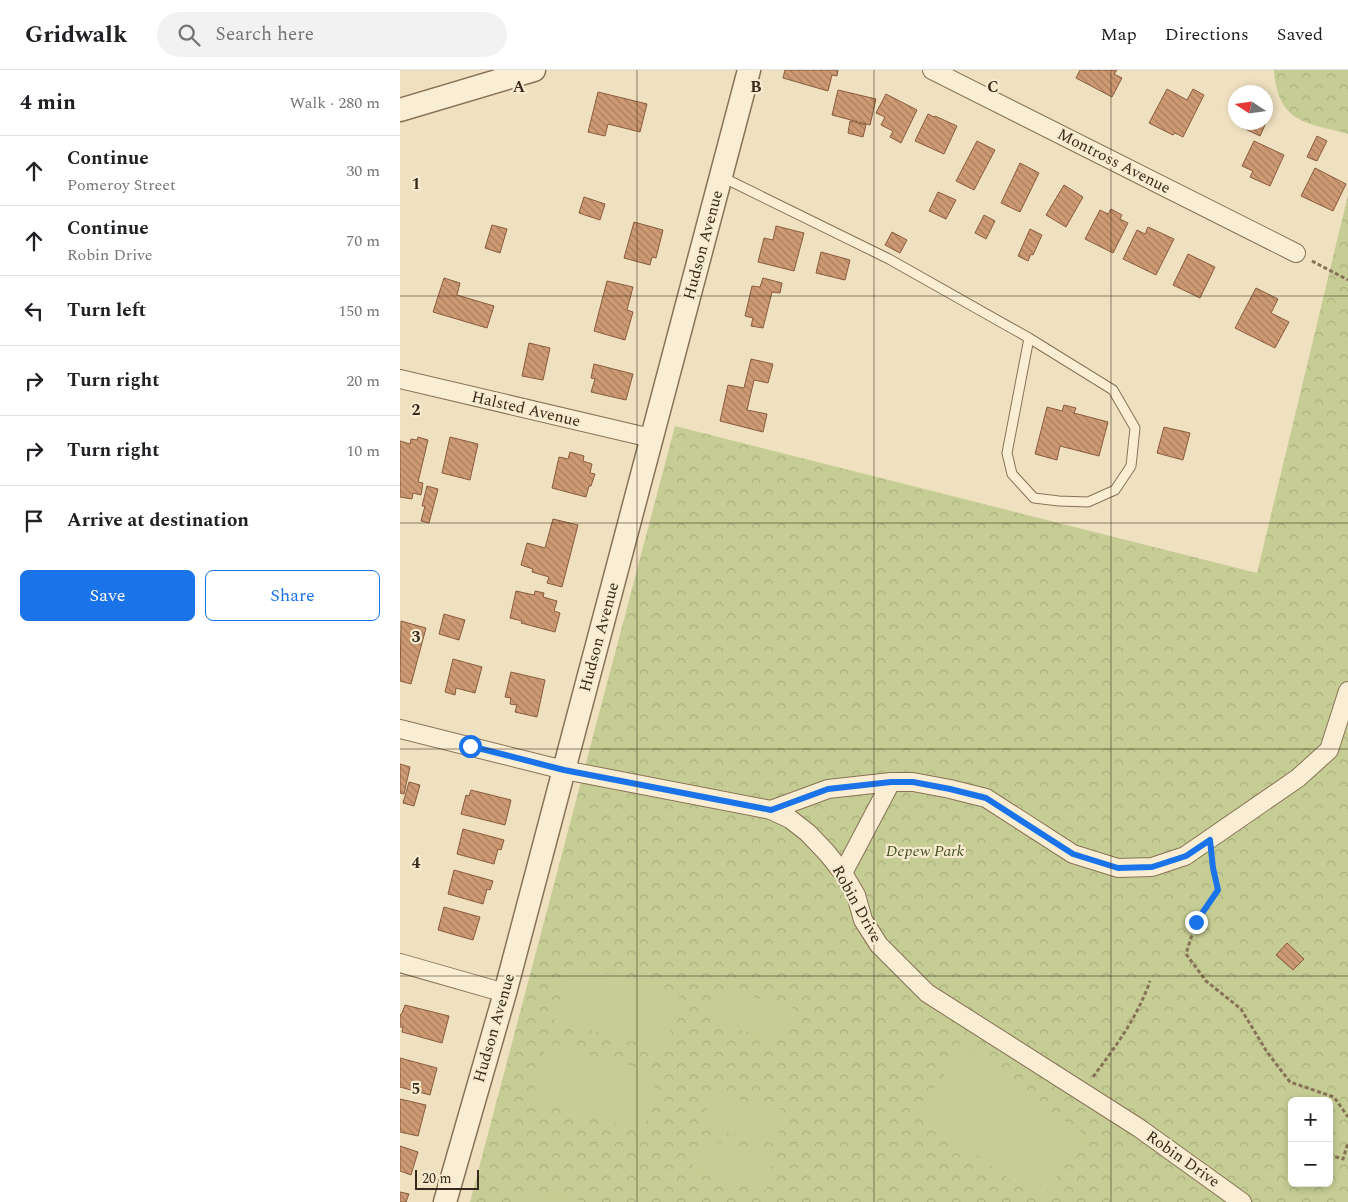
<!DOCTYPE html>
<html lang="en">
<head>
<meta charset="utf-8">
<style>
  body { margin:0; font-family:Spectral,serif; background:#f2f2f2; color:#202124 }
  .controls { position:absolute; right:15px; bottom:15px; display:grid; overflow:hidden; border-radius:8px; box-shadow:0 2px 8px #0003 }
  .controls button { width:45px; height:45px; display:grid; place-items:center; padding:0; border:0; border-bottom:1px solid #e0e0e0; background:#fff; color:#202124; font:25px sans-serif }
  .compass { position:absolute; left:828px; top:15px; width:45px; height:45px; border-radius:50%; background:#fff; box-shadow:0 2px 8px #0003; rotate:282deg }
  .scale { position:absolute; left:15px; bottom:12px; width:64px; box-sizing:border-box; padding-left:5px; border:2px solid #372a1c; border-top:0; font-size:14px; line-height:18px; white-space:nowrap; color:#372a1c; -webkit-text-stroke:4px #f6ebcf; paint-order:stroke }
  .stop { position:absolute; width:15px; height:15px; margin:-11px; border:4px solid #1a73e8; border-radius:50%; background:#fff }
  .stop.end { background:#1a73e8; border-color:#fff; box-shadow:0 1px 5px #0008 }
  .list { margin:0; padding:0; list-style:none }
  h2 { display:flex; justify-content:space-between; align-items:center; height:65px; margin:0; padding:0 20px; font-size:21px }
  h2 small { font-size:16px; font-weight:400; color:#757577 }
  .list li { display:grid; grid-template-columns:32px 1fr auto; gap:15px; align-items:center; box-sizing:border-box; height:70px; padding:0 20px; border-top:1px solid #e0e0e0 }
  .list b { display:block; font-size:19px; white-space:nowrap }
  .list p { margin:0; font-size:16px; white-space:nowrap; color:#757577 }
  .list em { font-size:16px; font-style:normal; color:#757577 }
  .actions { display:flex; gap:10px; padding:15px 20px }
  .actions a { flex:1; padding:11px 0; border:1px solid #1a73e8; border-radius:8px; text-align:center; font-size:18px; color:#1a73e8 }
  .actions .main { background:#1a73e8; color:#fff }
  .icon { flex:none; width:28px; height:28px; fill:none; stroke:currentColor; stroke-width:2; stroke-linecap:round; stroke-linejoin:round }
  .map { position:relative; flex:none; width:948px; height:1132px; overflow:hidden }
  header { display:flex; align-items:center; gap:30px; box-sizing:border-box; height:70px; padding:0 25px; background:#fff; border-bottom:1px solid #e0e0e0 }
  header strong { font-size:24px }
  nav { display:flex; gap:28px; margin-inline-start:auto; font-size:18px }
  .search { width:350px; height:45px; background:#f2f2f2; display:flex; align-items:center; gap:12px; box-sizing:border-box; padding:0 18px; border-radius:28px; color:#757577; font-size:19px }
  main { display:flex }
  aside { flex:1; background:#fff }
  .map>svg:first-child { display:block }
</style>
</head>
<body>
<header>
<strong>Gridwalk</strong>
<div class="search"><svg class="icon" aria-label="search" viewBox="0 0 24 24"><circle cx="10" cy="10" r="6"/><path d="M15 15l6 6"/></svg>Search here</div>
<nav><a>Map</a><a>Directions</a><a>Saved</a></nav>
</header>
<main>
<aside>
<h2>4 min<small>Walk · 280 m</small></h2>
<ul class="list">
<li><svg class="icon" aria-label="ahead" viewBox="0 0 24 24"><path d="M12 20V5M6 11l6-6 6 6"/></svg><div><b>Continue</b><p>Pomeroy Street</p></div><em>30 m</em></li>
<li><svg class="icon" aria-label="ahead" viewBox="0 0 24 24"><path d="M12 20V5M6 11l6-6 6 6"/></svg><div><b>Continue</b><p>Robin Drive</p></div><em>70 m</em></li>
<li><svg class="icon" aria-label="left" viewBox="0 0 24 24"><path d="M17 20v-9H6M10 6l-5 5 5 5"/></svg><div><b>Turn left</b></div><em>150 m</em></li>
<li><svg class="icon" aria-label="right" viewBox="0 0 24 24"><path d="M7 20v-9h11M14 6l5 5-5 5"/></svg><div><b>Turn right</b></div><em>20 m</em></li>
<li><svg class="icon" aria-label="right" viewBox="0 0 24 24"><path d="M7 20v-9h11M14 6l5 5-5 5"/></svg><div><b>Turn right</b></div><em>10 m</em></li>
<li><svg class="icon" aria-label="arrive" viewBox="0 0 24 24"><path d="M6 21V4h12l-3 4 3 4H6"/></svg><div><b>Arrive at destination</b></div></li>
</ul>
<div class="actions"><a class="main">Save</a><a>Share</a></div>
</aside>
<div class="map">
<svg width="948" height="1132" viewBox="0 0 948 1132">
  <defs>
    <pattern id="park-crowns" width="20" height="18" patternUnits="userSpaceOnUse" patternTransform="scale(1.25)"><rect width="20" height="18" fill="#c6cd94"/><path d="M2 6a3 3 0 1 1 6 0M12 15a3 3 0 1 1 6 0" fill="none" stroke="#abb07f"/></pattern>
    <pattern id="building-back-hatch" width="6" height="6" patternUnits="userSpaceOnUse" patternTransform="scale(1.25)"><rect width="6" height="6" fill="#ce9a74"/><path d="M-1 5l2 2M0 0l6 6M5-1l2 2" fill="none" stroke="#a87e5e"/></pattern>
  </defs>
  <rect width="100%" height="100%" fill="#efe1c0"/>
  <g fill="url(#park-crowns)" fill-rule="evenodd">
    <path d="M 874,0 L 948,0 L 948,64 C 920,55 888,56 878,23 C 876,15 874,8 874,0 Z"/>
    <path d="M 948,125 L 948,1132 L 70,1132 L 275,356 L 857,503 ZM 892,1031 L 929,1031 L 929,1113 L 892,1113 Z"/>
  </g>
  <g fill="#c6cd94">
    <path d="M 169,894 L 280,923 L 266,980 L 154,951 Z"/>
    <path d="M 319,919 L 393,937 L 385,971 L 310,953 Z"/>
    <path d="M 147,974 L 258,1003 L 244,1060 L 132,1031 Z"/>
    <path d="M 564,978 L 686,1066 L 640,1131 L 517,1042 Z"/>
    <path d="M 310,1023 L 384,1040 L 376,1074 L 302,1057 Z"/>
    <path d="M 300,1068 L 374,1086 L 366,1120 L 291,1102 Z"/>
    <path d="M 145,1123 L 172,1126 L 182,1132 L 111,1132 L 118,1128 Z"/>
  </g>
  <g fill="url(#building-back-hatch)" stroke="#885b3d">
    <path d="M 385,0 L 438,0 L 437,6 L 432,5 L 428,21 L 383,8 Z"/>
    <path d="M 680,0 L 717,0 L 714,4 L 722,8 L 712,27 L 676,8 Z"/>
    <path d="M 767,19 L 787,30 L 793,19 L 804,25 L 783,67 L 775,63 L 773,65 L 749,53 Z"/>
    <path d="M 438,20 L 476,29 L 470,55 L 432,45 Z"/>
    <path d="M 198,22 L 247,34 L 240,62 L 208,54 L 205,66 L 188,62 Z"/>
    <path d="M 486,24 L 517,40 L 501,73 L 490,67 L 493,61 L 481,55 L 485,47 L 476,43 Z"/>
    <path d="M 528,44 L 534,47 L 535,46 L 557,56 L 544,84 L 515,71 Z"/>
    <path d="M 866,44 L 869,46 L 860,66 L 841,57 L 843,52 L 866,52 Z"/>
    <path d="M 450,51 L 466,55 L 463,67 L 448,63 Z"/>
    <path d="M 917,66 L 927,71 L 917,91 L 907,87 Z"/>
    <path d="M 577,71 L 595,80 L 574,120 L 556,111 Z"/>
    <path d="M 854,71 L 884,85 L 870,116 L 850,107 L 853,101 L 842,96 Z"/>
    <path d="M 620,93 L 639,103 L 620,142 L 601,133 Z"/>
    <path d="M 915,98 L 946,114 L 933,141 L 901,126 Z"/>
    <path d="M 664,115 L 683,127 L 666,157 L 646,145 Z"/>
    <path d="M 538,122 L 556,130 L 546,149 L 529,141 Z"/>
    <path d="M 184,127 L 205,134 L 200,150 L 179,143 Z"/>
    <path d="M 711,139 L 722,145 L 720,149 L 728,153 L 713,183 L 685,169 L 700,140 L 708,144 Z"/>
    <path d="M 584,145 L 595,151 L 586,169 L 575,163 Z"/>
    <path d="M 234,152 L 263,160 L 256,188 L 252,187 L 250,195 L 224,188 Z"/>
    <path d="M 92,155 L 107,159 L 100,183 L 85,178 Z"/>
    <path d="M 376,156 L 404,163 L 394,201 L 358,192 L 364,168 L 373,170 Z"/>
    <path d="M 748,157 L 774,169 L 756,205 L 723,189 L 737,160 L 745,164 Z"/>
    <path d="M 630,159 L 642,165 L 633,185 L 631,184 L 628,191 L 618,186 Z"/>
    <path d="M 492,162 L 507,170 L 500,183 L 485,175 Z"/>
    <path d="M 421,182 L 450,190 L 445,210 L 416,203 Z"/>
    <path d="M 788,184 L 815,197 L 800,228 L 773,215 Z"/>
    <path d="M 44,208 L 60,213 L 57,225 L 94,236 L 87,258 L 33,242 Z"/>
    <path d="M 363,208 L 382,213 L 380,223 L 372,222 L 363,258 L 351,256 L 353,248 L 345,246 L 352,216 L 360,217 Z"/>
    <path d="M 207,211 L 233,217 L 227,240 L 233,242 L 225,270 L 194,261 Z"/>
    <path d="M 856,218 L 878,229 L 871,243 L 889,252 L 875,278 L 835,258 Z"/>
    <path d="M 129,273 L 150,278 L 143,310 L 122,306 Z"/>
    <path d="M 351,289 L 373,294 L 368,313 L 354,310 L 347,340 L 367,344 L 363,362 L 320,351 L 328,315 L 344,318 Z"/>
    <path d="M 194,294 L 233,304 L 226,330 L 191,322 L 195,309 L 191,308 Z"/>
    <path d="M 664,335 L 676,338 L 674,343 L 708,352 L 699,386 L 660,376 L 657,390 L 635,384 L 647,337 L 662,341 Z"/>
    <path d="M 764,357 L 790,363 L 783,390 L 757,383 Z"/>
    <path d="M 18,367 L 28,370 L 18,412 L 23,413 L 21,425 L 13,423 L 12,429 L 0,427 L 0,371 L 10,374 L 11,369 L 17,370 Z"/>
    <path d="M 50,367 L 78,374 L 70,410 L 42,403 Z"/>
    <path d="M 170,382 L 184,386 L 183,391 L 192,394 L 190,403 L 195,404 L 191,416 L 189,416 L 186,427 L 152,418 L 159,387 L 168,389 Z"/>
    <path d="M 27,416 L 38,419 L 29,453 L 21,451 L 25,436 L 22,436 Z"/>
    <path d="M 153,449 L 178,455 L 162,517 L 147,513 L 149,507 L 132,502 L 133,499 L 121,495 L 127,473 L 145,478 Z"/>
    <path d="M 116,521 L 134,525 L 135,521 L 144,523 L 143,527 L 157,531 L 154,541 L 160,543 L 155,562 L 121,553 L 122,551 L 110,548 Z"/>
    <path d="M 44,544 L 65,550 L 59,570 L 39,564 Z"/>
    <path d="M 1,551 L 26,558 L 11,614 L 0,611 Z"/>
    <path d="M 53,589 L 82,597 L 75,623 L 56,618 L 55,625 L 45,622 Z"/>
    <path d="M 111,602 L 145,610 L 137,647 L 115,642 L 117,635 L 110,634 L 111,628 L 105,627 Z"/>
    <path d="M 0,694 L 10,697 L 4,724 L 0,723 Z"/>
    <path d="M 9,712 L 20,715 L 14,736 L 3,733 Z"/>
    <path d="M 71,720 L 111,730 L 105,755 L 61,744 L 66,725 L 69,726 Z"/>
    <path d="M 63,759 L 104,770 L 101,780 L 98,779 L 94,794 L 57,784 Z"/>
    <path d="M 54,800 L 93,811 L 90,820 L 87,819 L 83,834 L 48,824 Z"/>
    <path d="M 44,837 L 80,847 L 73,870 L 38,860 Z"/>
    <path d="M 887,873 L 904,889 L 893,900 L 876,885 Z"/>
    <path d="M 5,935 L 49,946 L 42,973 L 2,962 L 3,957 L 0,957 L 0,945 L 2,943 Z"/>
    <path d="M 0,988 L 37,998 L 30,1025 L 0,1017 Z"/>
    <path d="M 0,1029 L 26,1035 L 18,1066 L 0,1062 Z"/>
    <path d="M 0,1076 L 18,1082 L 11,1105 L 0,1101 Z"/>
    <path d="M 0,1122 L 9,1124 L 6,1132 L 0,1132 Z"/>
  </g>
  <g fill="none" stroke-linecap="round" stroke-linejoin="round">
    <g stroke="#887257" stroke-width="11">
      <path id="service" d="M 322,107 L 489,189 L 629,268 L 713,320 L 735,358 L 731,396 L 715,420 L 688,432 L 659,431 L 634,428 L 612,404 L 607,383 L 629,268"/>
    </g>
    <g stroke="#887257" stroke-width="20">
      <g id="minor">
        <path d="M 532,0 L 896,183"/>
        <path d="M 0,309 L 251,368"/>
        <path d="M 0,659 L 164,700 L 371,740 L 390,749 L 408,763 L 427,783 L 443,803 L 456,825 L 463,850 L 479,875 L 527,923 L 739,1058 L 842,1132"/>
        <path d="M 371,740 L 428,719 L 491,712 L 513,712 L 550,719 L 586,728 L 673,784 L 718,798 L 752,797 L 785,786 L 898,708 L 929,680 L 948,621"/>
        <path d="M 443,803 L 491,712"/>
        <path d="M 0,893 L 105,923"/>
      </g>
    </g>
    <g stroke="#887257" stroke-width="25">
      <g id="tertiary">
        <path d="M 0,40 L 134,0"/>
        <path d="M 45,1132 L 105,923 L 349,0"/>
      </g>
    </g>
    <g stroke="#887257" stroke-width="3" stroke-dasharray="4 2.5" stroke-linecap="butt">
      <path d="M 912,191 L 948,210"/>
      <path d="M 812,789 L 818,820 L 796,852 L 786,884 L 806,911 L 841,939 L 867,982 L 890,1012 L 934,1027 L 948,1047"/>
      <path d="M 693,1007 C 716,976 737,948 750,911"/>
      <path d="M 929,1085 L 943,1089 L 948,1073"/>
    </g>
    <use href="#service" stroke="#f9eed3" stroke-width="9"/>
    <use href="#minor" stroke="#f9eed3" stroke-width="18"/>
    <use href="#tertiary" stroke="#f9eed3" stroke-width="22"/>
  </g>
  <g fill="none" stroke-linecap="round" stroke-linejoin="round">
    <path stroke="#1a73e8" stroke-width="6" d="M 70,676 L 164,700 L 371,740 L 428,719 L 491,712 L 513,712 L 550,719 L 586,728 L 673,784 L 718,798 L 752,797 L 786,786 L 810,770 L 813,798 L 818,820 L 796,852"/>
  </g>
  <path fill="none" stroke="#372a1c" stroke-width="1" stroke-opacity="0.55" d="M 237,0 L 237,1132M 474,0 L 474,1132M 711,0 L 711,1132M 0,226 L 948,226M 0,453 L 948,453M 0,679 L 948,679M 0,906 L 948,906"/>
  <g text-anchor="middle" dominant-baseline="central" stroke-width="4.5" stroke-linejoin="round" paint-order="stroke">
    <g font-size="16" fill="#372a1c" stroke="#f6ebcf">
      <text transform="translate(714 91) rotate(27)">Montross Avenue</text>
      <text transform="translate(303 175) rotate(-75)">Hudson Avenue</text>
      <text transform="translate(126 339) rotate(13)">Halsted Avenue</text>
      <text transform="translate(199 567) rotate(-75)">Hudson Avenue</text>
      <text transform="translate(457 834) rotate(61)">Robin Drive</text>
      <text transform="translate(94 958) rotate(-74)">Hudson Avenue</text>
      <text transform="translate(783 1089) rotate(35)">Robin Drive</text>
    </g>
    <g font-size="16" font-style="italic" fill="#475422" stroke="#f6ebcf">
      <text x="525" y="781">Depew Park</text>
    </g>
  </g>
  <g font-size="16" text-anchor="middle" font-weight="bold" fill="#372a1c" stroke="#f6ebcf" stroke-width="4.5" stroke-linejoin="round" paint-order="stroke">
    <text x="119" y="22">A</text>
    <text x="356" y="22">B</text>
    <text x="593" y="22">C</text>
    <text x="16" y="119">1</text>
    <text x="16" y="345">2</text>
    <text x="16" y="572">3</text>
    <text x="16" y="798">4</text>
    <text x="16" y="1024">5</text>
  </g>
</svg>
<div class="controls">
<button>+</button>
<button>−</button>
</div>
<svg class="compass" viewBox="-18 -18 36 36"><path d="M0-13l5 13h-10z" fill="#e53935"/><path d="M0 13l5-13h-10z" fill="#757577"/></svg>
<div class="scale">20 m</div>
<div class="stop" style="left:70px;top:676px"></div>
<div class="stop end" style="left:796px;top:852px"></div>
</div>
</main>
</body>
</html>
